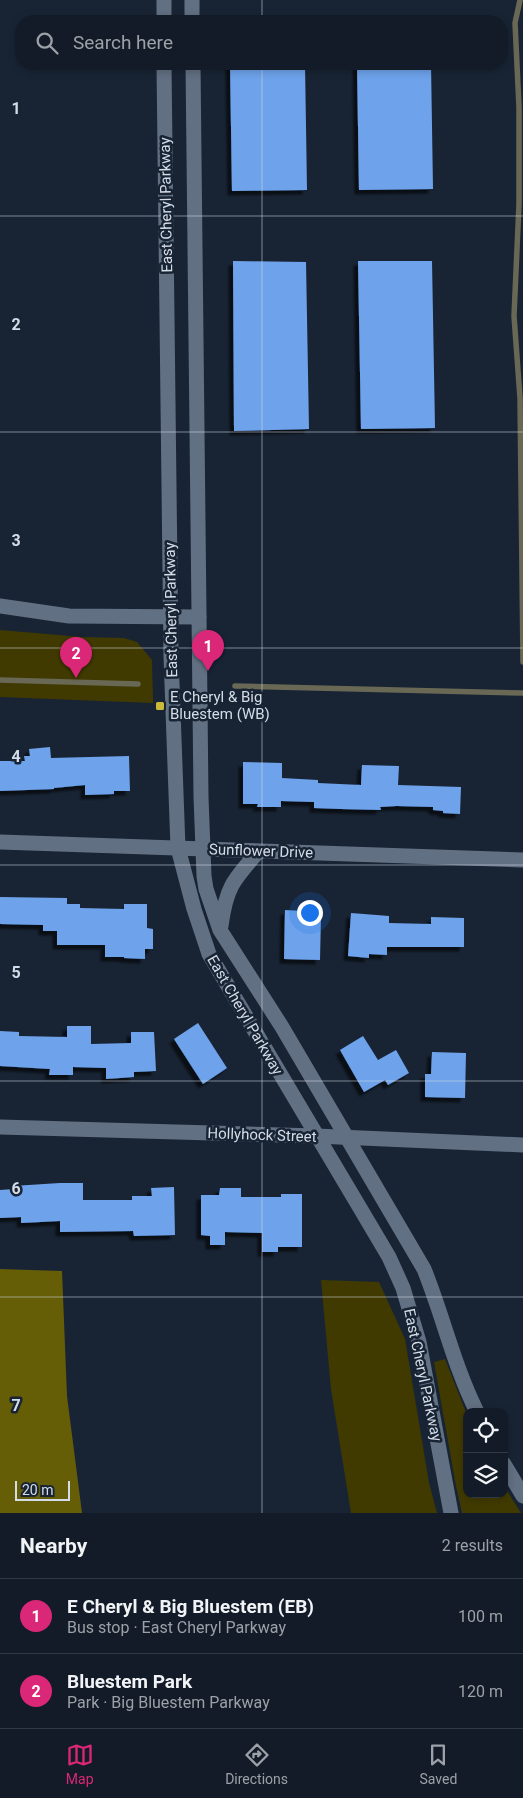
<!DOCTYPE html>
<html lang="en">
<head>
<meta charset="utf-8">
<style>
  body { margin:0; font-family:Roboto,sans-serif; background:#1f2833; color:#f1f3f6 }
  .controls { position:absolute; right:15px; bottom:15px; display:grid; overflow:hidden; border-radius:10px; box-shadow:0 2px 8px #0003 }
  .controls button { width:45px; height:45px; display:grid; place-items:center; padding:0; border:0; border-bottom:1px solid #313944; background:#121b27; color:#f1f3f6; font:25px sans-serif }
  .scale { position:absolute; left:15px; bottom:12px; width:55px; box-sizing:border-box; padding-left:5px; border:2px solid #d4dce7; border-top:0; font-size:14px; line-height:18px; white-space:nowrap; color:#d4dce7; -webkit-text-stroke:4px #182434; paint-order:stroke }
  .you { position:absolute; left:309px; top:912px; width:18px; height:18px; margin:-12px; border:4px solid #fff; border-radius:50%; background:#1a73e8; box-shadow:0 0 0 8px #1a73e833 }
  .badge { display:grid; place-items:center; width:32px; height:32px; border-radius:50%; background:#db2777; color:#fff; font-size:16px; font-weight:700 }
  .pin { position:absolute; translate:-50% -41px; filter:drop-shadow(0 1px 2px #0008) }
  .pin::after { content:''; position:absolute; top:26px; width:18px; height:15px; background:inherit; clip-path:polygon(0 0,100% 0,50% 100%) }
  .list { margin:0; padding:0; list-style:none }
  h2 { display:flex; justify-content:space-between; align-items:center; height:65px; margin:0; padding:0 20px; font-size:21px }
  h2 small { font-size:16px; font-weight:400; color:#9ca1a7 }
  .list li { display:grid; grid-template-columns:32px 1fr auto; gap:15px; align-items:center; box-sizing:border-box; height:75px; padding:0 20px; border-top:1px solid #313944 }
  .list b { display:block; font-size:19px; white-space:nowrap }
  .list p { margin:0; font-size:16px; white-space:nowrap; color:#9ca1a7 }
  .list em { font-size:16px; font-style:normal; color:#9ca1a7 }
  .icon { flex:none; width:28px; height:28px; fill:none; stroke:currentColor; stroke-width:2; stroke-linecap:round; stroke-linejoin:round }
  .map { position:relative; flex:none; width:523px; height:1513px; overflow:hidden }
  .search { position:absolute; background:#121b27; box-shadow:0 2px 8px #0003; left:15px; right:15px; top:15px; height:55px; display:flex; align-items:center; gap:12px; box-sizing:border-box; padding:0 18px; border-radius:20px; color:#9ca1a7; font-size:19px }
  .sheet { height:215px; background:#121b27 }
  nav { display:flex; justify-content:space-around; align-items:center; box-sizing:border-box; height:70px; border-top:1px solid #313944; background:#121b27; font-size:14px; color:#9ca1a7 }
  nav a { display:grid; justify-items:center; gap:2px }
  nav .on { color:#db2777 }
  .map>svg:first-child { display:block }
</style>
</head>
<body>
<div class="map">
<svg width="523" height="1513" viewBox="0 0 523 1513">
  <defs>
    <filter id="shadow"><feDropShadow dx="-4.5" dy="4.5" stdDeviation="1" flood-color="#0009"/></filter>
  </defs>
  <rect width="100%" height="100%" fill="#182434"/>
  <g fill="#413a00">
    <path d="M 0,630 L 82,637 L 124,638 L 137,642 L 152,660 L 153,703 L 0,697 Z"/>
    <path d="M 321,1280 L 379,1282 L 405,1339 L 429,1483 L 437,1513 L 351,1513 L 331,1389 Z"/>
    <path d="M 445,1359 L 467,1415 L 467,1494 L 504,1494 L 504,1486 L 521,1513 L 462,1513 L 456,1486 L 434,1362 Z"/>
  </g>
  <path fill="#665d07" d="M 0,1269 L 62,1271 L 67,1396 L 82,1513 L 0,1513 Z"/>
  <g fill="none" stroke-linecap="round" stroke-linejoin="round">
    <g stroke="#686855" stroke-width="5.5">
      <path d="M 520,0 L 515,23 L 519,107 L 519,204 L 514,316 L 520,398 L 523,662"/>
      <path d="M 0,680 L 138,684"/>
      <path d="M 235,686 L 523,693"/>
    </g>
  </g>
  <g fill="#6ea3eb" filter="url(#shadow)">
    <path d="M 230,64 L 305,64 L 307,190 L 232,191 Z"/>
    <path d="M 357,64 L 431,64 L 433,189 L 359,190 Z"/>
    <path d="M 233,261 L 306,262 L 309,429 L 234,431 Z"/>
    <path d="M 358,261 L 432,261 L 435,428 L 361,429 Z"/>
    <path d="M 50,747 L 51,758 L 129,756 L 130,791 L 114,791 L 114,794 L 85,795 L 85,785 L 54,788 L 54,789 L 0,791 L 0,761 L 25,761 L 24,756 L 30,756 L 29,749 Z"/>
    <path d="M 243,762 L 282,763 L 282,778 L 318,780 L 318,783 L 361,785 L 362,765 L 399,766 L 398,785 L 461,787 L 460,814 L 443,813 L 443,811 L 433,810 L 433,807 L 397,806 L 380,807 L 381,810 L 341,809 L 314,808 L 314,802 L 281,801 L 281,807 L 257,807 L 258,804 L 243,804 Z"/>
    <path d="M 0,897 L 67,898 L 67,904 L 80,904 L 80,908 L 124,909 L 124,904 L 147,904 L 147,928 L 153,929 L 153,949 L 145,949 L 145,959 L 124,958 L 124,957 L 105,957 L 105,945 L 57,945 L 57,931 L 43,931 L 43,925 L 0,924 Z"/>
    <path d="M 285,910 L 304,911 L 304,916 L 321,916 L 320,960 L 284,959 Z"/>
    <path d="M 351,913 L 389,916 L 389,923 L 431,924 L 431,917 L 464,918 L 464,947 L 387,947 L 387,955 L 369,954 L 369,958 L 348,956 Z"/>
    <path d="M 198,1023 L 227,1068 L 203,1084 L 174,1039 Z"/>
    <path d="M 67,1026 L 91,1026 L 91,1044 L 131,1043 L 131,1032 L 154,1032 L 156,1071 L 134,1072 L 134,1077 L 106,1079 L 106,1068 L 73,1067 L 73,1075 L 49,1075 L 50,1069 L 0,1066 L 0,1031 L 19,1032 L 19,1036 L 67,1037 Z"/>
    <path d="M 363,1036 L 378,1060 L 396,1050 L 409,1073 L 388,1085 L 385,1080 L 364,1092 L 340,1050 Z"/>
    <path d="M 432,1052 L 466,1053 L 465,1098 L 425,1097 L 425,1074 L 431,1074 Z"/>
    <path d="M 60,1183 L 83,1183 L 83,1200 L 132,1200 L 132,1196 L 152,1196 L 151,1188 L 174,1187 L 175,1235 L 134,1236 L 133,1231 L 60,1232 L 60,1221 L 21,1223 L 21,1217 L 0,1218 L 0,1190 L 14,1189 L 13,1186 Z"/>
    <path d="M 220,1188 L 241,1188 L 241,1197 L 281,1197 L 281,1194 L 302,1194 L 302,1247 L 278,1247 L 278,1252 L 262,1252 L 262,1233 L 225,1232 L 225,1245 L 210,1245 L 210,1236 L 201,1235 L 201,1195 L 219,1195 Z"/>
  </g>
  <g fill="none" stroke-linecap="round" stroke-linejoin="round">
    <g stroke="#627083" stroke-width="15">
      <path d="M 0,606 L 69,616 L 199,617"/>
      <path d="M 0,842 L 523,860"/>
      <path d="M 0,1127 L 316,1136 L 523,1145"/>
    </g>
    <g stroke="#627083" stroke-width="15">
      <path d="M 164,0 L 164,21"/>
      <path d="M 192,0 L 192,21"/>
      <path d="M 164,64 L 171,656 L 178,848 L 194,909 L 209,954 L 360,1208 L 389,1257 L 403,1288 L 419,1342 L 451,1513"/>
      <path d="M 193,64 L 201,797 L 204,876 L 206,889 L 220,930 L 282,1027 L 424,1269 C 443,1316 454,1366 477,1412"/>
      <path d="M 221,926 C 226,888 233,880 258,852"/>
      <path d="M 504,1464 L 523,1496"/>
    </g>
  </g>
  <path fill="none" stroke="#d4dce7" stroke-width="1" stroke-opacity="0.55" d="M 262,0 L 262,21M 262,64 L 262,1513M 0,216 L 523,216M 0,432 L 523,432M 0,648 L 523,648M 0,865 L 523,865M 0,1081 L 523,1081M 0,1297 L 523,1297"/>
  <rect fill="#c9ba3a" stroke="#182434" stroke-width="2" x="155" y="701" width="10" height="10" rx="2.5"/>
  <g text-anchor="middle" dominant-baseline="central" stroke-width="5" stroke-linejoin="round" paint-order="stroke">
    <g font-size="15" fill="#d4dce7" stroke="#182434">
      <text transform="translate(166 205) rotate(-91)">East Cheryl Parkway</text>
      <text transform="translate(171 610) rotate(-91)">East Cheryl Parkway</text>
      <text transform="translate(261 851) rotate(2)">Sunflower Drive</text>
      <text transform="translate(245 1015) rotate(60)">East Cheryl Parkway</text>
      <text transform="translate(262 1135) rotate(2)">Hollyhock Street</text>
      <text transform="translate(423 1375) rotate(78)">East Cheryl Parkway</text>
    </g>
    <g font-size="15" fill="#d4dce7" stroke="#182434" text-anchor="start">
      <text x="170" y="697">E Cheryl &amp; Big<tspan x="170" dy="17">Bluestem (WB)</tspan></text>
    </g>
  </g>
  <g font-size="16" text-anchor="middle" font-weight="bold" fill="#d4dce7" stroke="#182434" stroke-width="5" stroke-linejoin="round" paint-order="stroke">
    <text x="16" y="114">1</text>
    <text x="16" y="330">2</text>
    <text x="16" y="546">3</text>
    <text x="16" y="762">4</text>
    <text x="16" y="978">5</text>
    <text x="16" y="1194">6</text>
    <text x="16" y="1411">7</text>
  </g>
</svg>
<div class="controls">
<button><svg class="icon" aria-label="locate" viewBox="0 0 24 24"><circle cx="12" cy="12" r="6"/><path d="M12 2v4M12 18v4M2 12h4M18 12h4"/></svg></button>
<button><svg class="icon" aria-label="layers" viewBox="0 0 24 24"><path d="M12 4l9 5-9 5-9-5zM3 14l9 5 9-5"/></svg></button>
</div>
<div class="scale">20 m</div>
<div class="you"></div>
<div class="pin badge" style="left:208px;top:671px">1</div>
<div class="pin badge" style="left:76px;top:678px">2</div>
<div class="search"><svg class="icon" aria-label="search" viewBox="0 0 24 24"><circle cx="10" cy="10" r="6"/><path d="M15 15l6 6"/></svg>Search here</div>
</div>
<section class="sheet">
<h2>Nearby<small>2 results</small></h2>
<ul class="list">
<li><span class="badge">1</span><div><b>E Cheryl &amp; Big Bluestem (EB)</b><p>Bus stop · East Cheryl Parkway</p></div><em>100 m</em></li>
<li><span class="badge">2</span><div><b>Bluestem Park</b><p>Park · Big Bluestem Parkway</p></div><em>120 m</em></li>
</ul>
</section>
<nav>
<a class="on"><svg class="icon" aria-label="map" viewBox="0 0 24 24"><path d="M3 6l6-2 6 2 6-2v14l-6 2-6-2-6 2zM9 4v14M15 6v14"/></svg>Map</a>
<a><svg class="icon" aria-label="directions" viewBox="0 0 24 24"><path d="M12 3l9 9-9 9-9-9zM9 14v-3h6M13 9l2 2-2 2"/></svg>Directions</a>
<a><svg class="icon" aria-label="saved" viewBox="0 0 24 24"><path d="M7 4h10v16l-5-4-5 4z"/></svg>Saved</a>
</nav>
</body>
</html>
